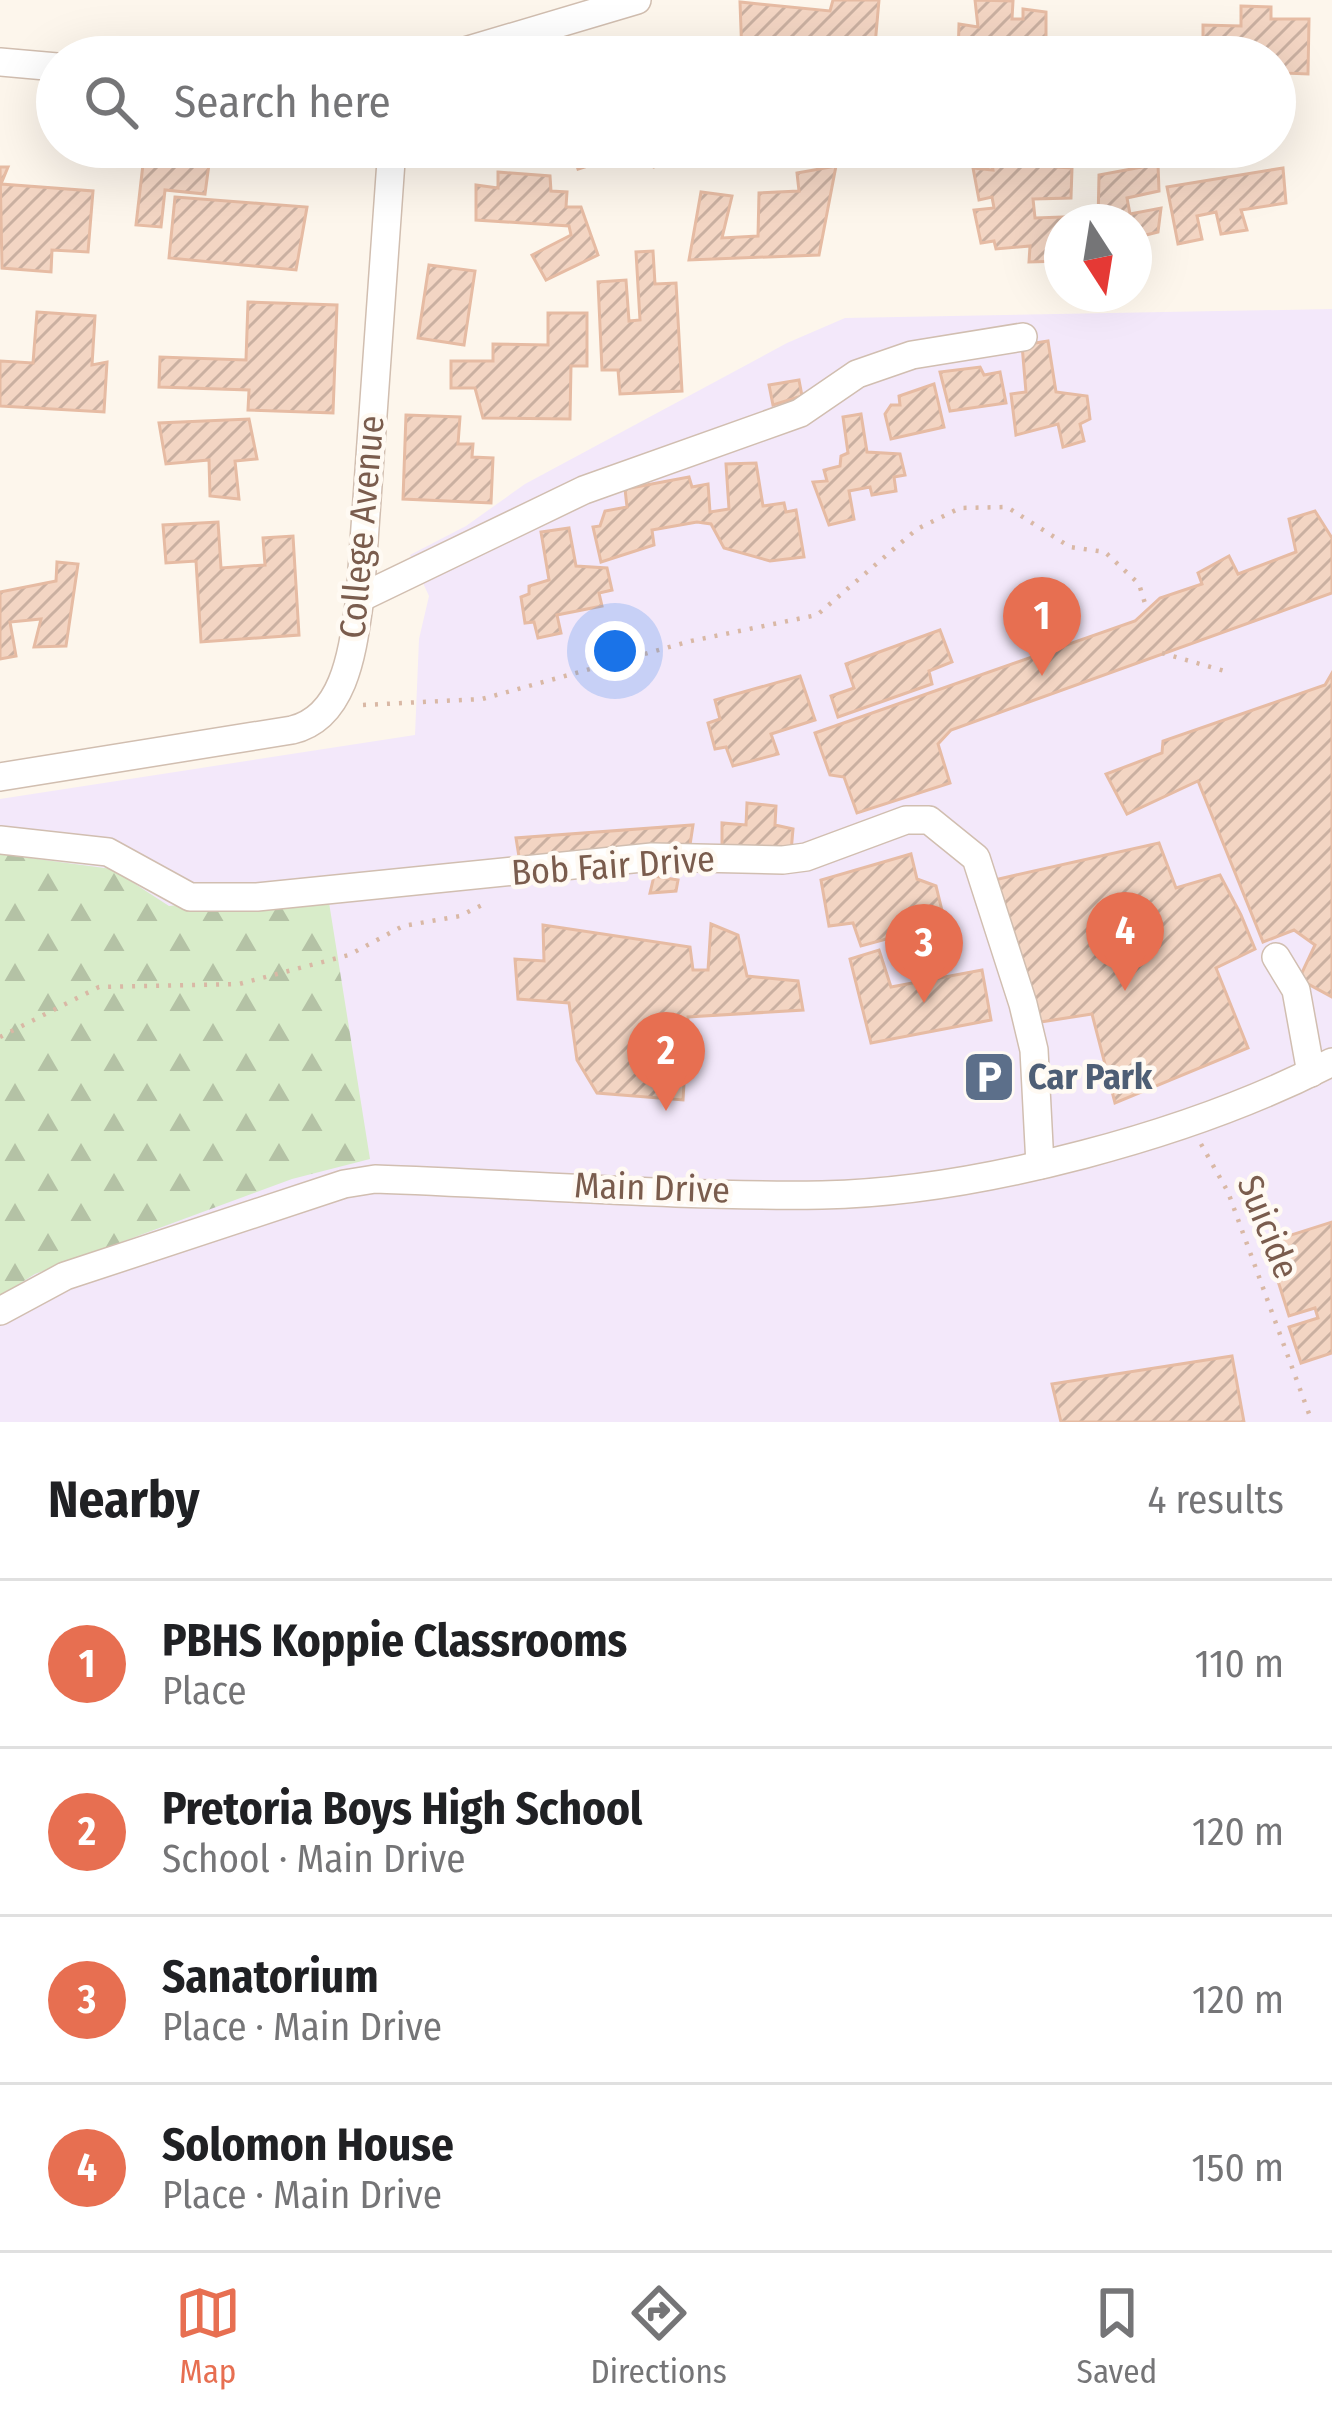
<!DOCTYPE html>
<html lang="en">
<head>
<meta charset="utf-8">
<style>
  body { margin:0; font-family:"Fira Sans Condensed",sans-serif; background:#f2f2f2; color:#202124 }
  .compass { position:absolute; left:1044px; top:204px; width:108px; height:108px; border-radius:50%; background:#fff; box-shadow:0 12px 48px #0002; rotate:168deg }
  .you { position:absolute; left:615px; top:651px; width:42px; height:42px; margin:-30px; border:9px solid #fff; border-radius:50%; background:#1a73e8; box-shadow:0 0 0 18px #1a73e833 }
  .badge { display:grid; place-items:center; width:78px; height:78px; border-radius:50%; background:#e76f51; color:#fff; font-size:39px; font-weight:700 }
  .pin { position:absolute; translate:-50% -99px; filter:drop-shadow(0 3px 6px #0008) }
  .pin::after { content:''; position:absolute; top:63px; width:42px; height:36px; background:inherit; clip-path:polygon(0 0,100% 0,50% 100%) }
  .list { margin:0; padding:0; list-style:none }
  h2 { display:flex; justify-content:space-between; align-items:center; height:156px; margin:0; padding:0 48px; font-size:51px }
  h2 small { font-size:39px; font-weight:400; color:#757577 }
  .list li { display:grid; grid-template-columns:78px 1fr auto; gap:36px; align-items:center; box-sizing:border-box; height:168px; padding:0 48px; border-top:3px solid #e0e0e0 }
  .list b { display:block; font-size:45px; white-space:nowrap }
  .list p { margin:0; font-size:39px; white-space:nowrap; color:#757577 }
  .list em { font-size:39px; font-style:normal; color:#757577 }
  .icon { flex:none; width:66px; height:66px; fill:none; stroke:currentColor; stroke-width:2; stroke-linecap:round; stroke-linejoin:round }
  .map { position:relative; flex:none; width:1332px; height:1422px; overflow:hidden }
  .search { position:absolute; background:#fff; box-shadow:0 12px 48px #0002; left:36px; right:36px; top:36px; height:132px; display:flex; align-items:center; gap:30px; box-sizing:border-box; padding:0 42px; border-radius:66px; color:#757577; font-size:45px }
  .sheet { height:828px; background:#fff }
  nav { display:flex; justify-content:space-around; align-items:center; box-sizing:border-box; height:168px; border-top:3px solid #e0e0e0; background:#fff; font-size:33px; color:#757577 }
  nav a { display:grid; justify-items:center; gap:6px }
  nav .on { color:#e76f51 }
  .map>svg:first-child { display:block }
</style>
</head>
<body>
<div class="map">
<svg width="1332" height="1422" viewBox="0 0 1332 1422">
  <defs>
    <pattern id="forest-firs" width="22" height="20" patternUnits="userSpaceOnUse" patternTransform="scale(3)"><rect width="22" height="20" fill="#d8ecc9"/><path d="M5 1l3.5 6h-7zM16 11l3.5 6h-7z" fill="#b4c2a5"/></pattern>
    <pattern id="building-hatch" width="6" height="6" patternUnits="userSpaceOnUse" patternTransform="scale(3)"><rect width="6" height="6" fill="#f3d5c3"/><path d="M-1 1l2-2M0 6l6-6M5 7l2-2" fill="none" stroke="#cab0a1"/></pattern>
  </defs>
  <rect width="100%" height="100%" fill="#fdf6ec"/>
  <path fill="#f3e8fa" d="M 1332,309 L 1332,1422 L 0,1422 L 0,799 L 415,735 L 419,639 L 429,596 L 410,555 L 466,526 L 525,484 L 787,343 L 845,318 Z"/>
  <path fill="url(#forest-firs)" d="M 0,854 L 112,869 L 169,906 L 327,890 L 370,1159 L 292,1179 L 35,1274 L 0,1296 Z"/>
  <g fill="url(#building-hatch)" stroke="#e6bba3" stroke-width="3">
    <path d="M 833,0 L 879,0 L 874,57 L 742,57 L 740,2 L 830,11 Z"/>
    <path d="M 975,0 L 1013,1 L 1012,19 L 1023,19 L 1023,9 L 1046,12 L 1046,57 L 958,57 L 959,24 L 978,27 Z"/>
    <path d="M 1241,6 L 1271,7 L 1271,19 L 1309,19 L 1308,74 L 1284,73 L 1284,86 L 1275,86 L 1275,57 L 1203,57 L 1203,25 L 1241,26 Z"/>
    <path d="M 665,45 L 669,57 L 626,57 Z"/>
    <path d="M 145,147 L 186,147 L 184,161 L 209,164 L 205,194 L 165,190 L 161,227 L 136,225 Z"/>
    <path d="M 571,147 L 647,147 L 578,169 Z"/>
    <path d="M 648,147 L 698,147 L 700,153 L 654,167 Z"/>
    <path d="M 990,147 L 1059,147 L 1057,167 L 1072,168 L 1071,198 L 1033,199 L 1035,218 L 1090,216 L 1089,222 L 1062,222 L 1062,261 L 1029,262 L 1030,246 L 996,249 L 994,241 L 981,243 L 974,210 L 994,208 L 992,197 L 979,200 L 973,168 L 993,170 Z"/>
    <path d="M 1158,164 L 1159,191 L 1127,198 L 1130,214 L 1161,208 L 1158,232 L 1134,238 L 1134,222 L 1098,222 L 1099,175 Z"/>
    <path d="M 836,166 L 819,255 L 689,260 L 701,192 L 732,196 L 722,238 L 758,236 L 759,193 L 799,191 L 797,173 Z"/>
    <path d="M 0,167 L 8,167 L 1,184 L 93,191 L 88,252 L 52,250 L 51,272 L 2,268 Z"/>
    <path d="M 1283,168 L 1286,203 L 1241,210 L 1247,230 L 1221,234 L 1216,212 L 1197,216 L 1202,239 L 1178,244 L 1167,187 Z"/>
    <path d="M 498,172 L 550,176 L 551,191 L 567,192 L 566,207 L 581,207 L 598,255 L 546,280 L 532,255 L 571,235 L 569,226 L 476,220 L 476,185 L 498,188 Z"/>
    <path d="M 175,197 L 307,207 L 296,270 L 169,258 Z"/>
    <path d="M 653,251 L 655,284 L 676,283 L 682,391 L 620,394 L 618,370 L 602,370 L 598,282 L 626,280 L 629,321 L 640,320 L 636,252 Z"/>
    <path d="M 429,265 L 475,271 L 464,345 L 418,338 Z"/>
    <path d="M 248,302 L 337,305 L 333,413 L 248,410 L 249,390 L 159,387 L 160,357 L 246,360 Z"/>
    <path d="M 37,312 L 95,316 L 92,365 L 107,362 L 104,412 L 0,406 L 0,361 L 33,363 Z"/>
    <path d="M 548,313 L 587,313 L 587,366 L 571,366 L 570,419 L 483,418 L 475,388 L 451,388 L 451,361 L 493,361 L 493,344 L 548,345 Z"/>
    <path d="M 1048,341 L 1056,392 L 1087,396 L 1090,419 L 1080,424 L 1084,441 L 1063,447 L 1058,424 L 1016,435 L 1011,394 L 1026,392 L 1022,345 Z"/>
    <path d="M 980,367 L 984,375 L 1000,372 L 1006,403 L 950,411 L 940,372 Z"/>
    <path d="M 799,380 L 802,396 L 773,405 L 769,385 Z"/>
    <path d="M 934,384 L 944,427 L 891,439 L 885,414 L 891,405 L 900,405 L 899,396 Z"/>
    <path d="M 861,414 L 867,452 L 900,454 L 905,475 L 894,477 L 896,491 L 872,495 L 870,487 L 849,491 L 854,519 L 829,525 L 813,482 L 827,481 L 824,470 L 840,466 L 841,456 L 848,453 L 843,417 Z"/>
    <path d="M 406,415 L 460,417 L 458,444 L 473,444 L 472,457 L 493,458 L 491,503 L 403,499 Z"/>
    <path d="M 249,419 L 257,459 L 235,461 L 239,499 L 210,496 L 209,460 L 166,464 L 159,423 Z"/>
    <path d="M 756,463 L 763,506 L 784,503 L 786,512 L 796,510 L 804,557 L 770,561 L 724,548 L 711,524 L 697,522 L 652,530 L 654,545 L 601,562 L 593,527 L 600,526 L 605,511 L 627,507 L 625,489 L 689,477 L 692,487 L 708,484 L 710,512 L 729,509 L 726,464 Z"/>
    <path d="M 1315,511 L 1332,538 L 1332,593 L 951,730 L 938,744 L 950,783 L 857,813 L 844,777 L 830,775 L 815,733 L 1135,621 L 1160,598 L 1202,584 L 1198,573 L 1229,556 L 1238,574 L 1296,552 L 1289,519 Z"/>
    <path d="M 218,522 L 221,568 L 265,565 L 263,538 L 293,536 L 299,635 L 201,642 L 196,561 L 166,563 L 163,525 Z"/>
    <path d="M 569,528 L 576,566 L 607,568 L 612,590 L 599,593 L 602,606 L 557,615 L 561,633 L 538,638 L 534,622 L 525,623 L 521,597 L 529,594 L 529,586 L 549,580 L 541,532 Z"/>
    <path d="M 57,562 L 78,564 L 66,646 L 34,647 L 41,619 L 10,622 L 16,656 L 0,659 L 0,592 L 56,581 Z"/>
    <path d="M 940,630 L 952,662 L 929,671 L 932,684 L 838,717 L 831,696 L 854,688 L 846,664 Z"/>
    <path d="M 1332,673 L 1332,997 L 1299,979 L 1315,945 L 1294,930 L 1263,942 L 1198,781 L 1127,814 L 1106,774 L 1162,753 L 1163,741 L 1325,685 Z"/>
    <path d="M 800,676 L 815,720 L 771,734 L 778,754 L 733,766 L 726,747 L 715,749 L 708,723 L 720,719 L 715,700 Z"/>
    <path d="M 747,803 L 776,806 L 775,825 L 793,829 L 791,852 L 722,847 L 722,823 L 746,825 Z"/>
    <path d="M 693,825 L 690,845 L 520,863 L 516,838 Z"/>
    <path d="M 1159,843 L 1176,888 L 1220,875 L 1241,915 L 1255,949 L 1216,968 L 1248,1048 L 1115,1103 L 1092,1014 L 1034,1023 L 994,880 Z"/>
    <path d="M 911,854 L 917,879 L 936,886 L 945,923 L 861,946 L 853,923 L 829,926 L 821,880 Z"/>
    <path d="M 654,876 L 678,880 L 676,891 L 650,893 Z"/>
    <path d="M 711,924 L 738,935 L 747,976 L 798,981 L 803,1010 L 688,1017 L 683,1100 L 597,1093 L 577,1060 L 569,1003 L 518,999 L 515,959 L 544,961 L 543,925 L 690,947 L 693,970 L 708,970 Z"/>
    <path d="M 879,950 L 891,987 L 982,970 L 991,1020 L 871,1043 L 850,959 Z"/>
    <path d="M 1332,1222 L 1332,1353 L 1301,1363 L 1289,1327 L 1318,1318 L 1315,1308 L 1289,1316 L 1266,1243 Z"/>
    <path d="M 1232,1356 L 1244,1422 L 1061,1422 L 1052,1384 Z"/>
  </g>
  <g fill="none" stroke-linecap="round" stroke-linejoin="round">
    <g stroke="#d1beb0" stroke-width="30">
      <g id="minor">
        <path d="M 445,57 L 637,0"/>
        <path d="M 0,62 L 57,67"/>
        <path d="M 360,598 L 584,490 L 800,413 L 857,374 L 912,355 L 1023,337"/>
        <path d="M 0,777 L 292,730 C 347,717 353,645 360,598 L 392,147"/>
        <path d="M 0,840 L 108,852 L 190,897 L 257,897 L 652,857 L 783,860 L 806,857 L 906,820 L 929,820 L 976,858 L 1023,1004 L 1034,1050 L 1040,1165"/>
        <path d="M 1276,957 L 1296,990 L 1311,1073"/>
        <path d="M 0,1311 L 65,1276 L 344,1184 L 375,1179 C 523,1184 674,1197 822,1195 C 978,1192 1194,1134 1332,1062"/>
      </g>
    </g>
    <g stroke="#d9b8a5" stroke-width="4.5" stroke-dasharray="3 9" stroke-linecap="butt">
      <path d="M 1162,653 L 1228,672"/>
      <path d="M 363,705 L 482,699 L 691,641 L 817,615 L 917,529 L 960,508 L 1007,507 L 1070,547 L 1105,552 L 1139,584 L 1147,610"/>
      <path d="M 0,1037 L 99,987 L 239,984 L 349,955 L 403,926 L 460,916 L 488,902"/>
      <path d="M 1201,1144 L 1228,1192 L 1312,1422"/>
    </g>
    <use href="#minor" stroke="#fff" stroke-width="27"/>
  </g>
  <defs>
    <g id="parking-square" transform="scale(2.7)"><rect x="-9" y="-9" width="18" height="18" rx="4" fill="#5c6f8a" stroke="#fffaf3"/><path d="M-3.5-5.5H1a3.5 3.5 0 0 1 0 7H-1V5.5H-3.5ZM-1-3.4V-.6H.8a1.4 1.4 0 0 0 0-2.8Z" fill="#fff"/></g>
  </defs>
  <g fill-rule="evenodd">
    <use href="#parking-square" x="989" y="1077"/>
  </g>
  <g text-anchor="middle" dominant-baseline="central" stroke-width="9" stroke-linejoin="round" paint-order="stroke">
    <g font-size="36" fill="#7a5c4d" stroke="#fffaf3">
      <text transform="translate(362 527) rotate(-85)">College Avenue</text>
      <text transform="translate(613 866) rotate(-4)">Bob Fair Drive</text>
      <text transform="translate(652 1188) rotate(2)">Main Drive</text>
      <text transform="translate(1268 1227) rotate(68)">Suicide</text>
    </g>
    <g font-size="36" font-weight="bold" fill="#4e5e75" stroke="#fffaf3" text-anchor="start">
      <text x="1028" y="1077">Car Park</text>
    </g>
  </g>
</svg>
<svg class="compass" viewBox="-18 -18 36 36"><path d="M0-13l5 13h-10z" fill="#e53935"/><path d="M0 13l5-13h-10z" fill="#757577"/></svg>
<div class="you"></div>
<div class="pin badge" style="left:1042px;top:676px">1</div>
<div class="pin badge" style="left:666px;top:1111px">2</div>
<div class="pin badge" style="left:924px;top:1003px">3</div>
<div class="pin badge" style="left:1125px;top:991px">4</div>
<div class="search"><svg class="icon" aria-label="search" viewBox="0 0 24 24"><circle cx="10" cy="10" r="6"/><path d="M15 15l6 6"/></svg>Search here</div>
</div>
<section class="sheet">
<h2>Nearby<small>4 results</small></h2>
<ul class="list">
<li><span class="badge">1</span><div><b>PBHS Koppie Classrooms</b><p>Place</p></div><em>110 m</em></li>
<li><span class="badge">2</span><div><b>Pretoria Boys High School</b><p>School · Main Drive</p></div><em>120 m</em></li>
<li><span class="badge">3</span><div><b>Sanatorium</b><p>Place · Main Drive</p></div><em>120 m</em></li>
<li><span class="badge">4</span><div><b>Solomon House</b><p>Place · Main Drive</p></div><em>150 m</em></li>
</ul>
</section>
<nav>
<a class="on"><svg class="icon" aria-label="map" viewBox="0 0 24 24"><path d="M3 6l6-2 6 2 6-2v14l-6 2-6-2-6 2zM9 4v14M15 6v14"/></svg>Map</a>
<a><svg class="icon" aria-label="directions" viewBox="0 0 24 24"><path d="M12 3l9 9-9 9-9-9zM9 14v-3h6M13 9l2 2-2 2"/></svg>Directions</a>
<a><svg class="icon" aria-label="saved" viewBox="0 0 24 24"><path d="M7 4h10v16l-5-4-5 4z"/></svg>Saved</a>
</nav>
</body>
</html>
